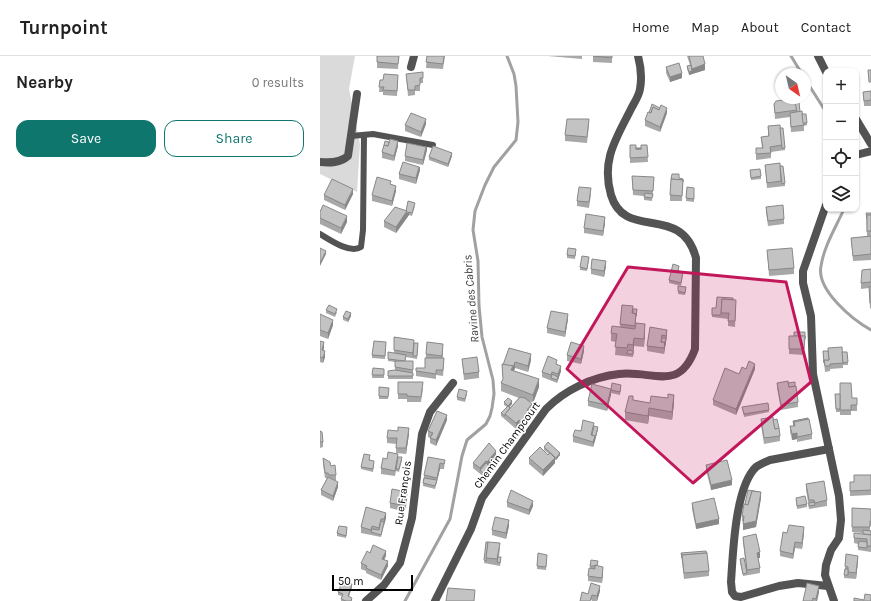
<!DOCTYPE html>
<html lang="en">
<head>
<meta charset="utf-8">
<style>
  body { margin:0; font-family:Karla,sans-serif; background:#f6f6f6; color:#222 }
  .controls { position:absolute; right:12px; top:12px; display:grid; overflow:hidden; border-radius:8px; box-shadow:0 1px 3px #0004 }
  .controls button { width:36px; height:36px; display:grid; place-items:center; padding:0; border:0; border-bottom:1px solid #e0e0e0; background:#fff; color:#222; font:20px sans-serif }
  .compass { position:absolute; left:455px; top:12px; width:36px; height:36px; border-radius:50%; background:#fff; box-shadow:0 1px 3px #0004; rotate:146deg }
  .scale { position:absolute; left:12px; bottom:10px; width:81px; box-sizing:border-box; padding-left:4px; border:2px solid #000; border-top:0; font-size:11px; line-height:14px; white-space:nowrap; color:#000; -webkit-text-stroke:3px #fff; paint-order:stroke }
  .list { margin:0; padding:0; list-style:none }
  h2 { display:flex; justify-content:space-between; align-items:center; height:52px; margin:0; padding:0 16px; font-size:17px }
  h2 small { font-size:13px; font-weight:400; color:#767676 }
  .actions { display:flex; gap:8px; padding:12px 16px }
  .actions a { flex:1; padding:9px 0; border:1px solid #0f766e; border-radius:12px; text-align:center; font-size:14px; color:#0f766e }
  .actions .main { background:#0f766e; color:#fff }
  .icon { flex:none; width:22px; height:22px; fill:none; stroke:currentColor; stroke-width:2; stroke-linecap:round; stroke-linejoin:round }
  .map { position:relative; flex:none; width:551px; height:545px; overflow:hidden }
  header { display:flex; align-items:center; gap:24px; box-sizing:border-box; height:56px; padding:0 20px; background:#fff; border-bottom:1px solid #e0e0e0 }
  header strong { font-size:19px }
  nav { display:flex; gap:22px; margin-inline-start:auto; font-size:14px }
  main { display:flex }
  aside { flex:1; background:#fff }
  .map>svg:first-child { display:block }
</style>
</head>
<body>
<header>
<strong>Turnpoint</strong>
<nav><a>Home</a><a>Map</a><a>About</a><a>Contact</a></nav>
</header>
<main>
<aside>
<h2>Nearby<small>0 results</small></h2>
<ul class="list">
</ul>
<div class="actions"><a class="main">Save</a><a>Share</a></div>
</aside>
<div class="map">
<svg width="551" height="545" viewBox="0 0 551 545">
  <rect width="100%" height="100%" fill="#fff"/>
  <path fill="#dadada" d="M 0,0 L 35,0 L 29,33 L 40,88 L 37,136 L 0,118 Z"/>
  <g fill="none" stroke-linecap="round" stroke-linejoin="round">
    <g stroke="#a1a1a1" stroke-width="3">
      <path d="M 471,0 L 482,18"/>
      <path d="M 485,23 L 506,56"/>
      <path d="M 524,153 C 516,171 504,190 501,210 C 496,234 533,264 551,274"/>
      <path d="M 85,545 L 130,463 L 142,400 L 147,384 L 166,368 L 170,360 L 172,352 L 174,338 L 173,324 L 162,281 L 159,250 L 158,205 L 153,174 L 155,155 L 165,129 L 174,111 L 196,84 L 198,66 L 196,30 L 194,18 L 187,0"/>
    </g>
    <g stroke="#535353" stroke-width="6">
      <path d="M 31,80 L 53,78 L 113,89"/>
      <path d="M 0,178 C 10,184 30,198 41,191 L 43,174 L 44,79"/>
    </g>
    <g stroke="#535353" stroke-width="8">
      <path d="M 498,0 L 506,16"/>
      <path d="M 91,11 L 94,0"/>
      <path d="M 536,63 L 551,88"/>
      <path d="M 536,99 L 551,95"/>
      <path d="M 0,106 C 10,107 20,107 28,100 L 37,38"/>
      <path d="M 506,149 L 483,215 L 483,227 L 491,260 L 493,318 L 519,440 L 521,464 L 519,482 L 511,494 L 506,509 L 505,519 L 514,545"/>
      <path d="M 508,530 L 478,527 L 459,530 L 421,541 L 415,540 L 412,536 L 411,526 C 413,497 415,431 436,411 C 440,408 445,406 450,404 L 509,393"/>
      <path d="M 46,545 L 64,529 L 80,507 L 92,462 L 102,378 L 110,356 L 133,327"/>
      <path d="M 115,545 L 151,473 L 162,442 L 226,353 C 245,334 272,321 299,318 C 333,314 359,337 375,293 L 376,202 C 361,146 305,186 291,139 C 281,104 296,83 311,53 C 314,47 319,40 320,33 C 322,22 321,11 318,0"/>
    </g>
  </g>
  <g fill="#a8a8a8">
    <path d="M 57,0 L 79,0 L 78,13 L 57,12 Z"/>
    <path d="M 107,0 L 125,0 L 123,13 L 106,12 Z"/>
    <path d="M 228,0 L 262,0 L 262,3 Z"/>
    <path d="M 273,0 L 292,0 L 292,7 L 273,6 Z"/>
    <path d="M 367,0 L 383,0 L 385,14 L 369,19 L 367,13 L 367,10 L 370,9 Z"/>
    <path d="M 346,11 L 362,22 L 350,26 L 346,17 Z"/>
    <path d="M 86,18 L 103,22 L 103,27 L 100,27 L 100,35 L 95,35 L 95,39 L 88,40 Z"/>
    <path d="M 60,24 L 78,24 L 77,40 L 63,39 L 63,36 L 59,36 Z"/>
    <path d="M 551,35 L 551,50 L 544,50 L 543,36 Z"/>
    <path d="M 463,42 L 475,46 L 480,56 L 482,58 L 487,67 L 487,69 L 484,70 L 484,75 L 471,76 L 470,61 L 455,63 L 454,48 L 463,44 Z"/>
    <path d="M 347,57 L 340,76 L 325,70 L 325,64 Z"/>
    <path d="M 106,68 L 101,81 L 85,75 L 85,69 Z"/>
    <path d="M 269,68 L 267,87 L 245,85 L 245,79 Z"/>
    <path d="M 448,70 L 460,72 L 465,92 L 465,94 L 451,96 L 451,102 L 436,104 L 436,92 L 442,92 L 441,81 L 448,80 Z"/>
    <path d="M 310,89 L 316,92 L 321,92 L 327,89 L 328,106 L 310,107 Z"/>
    <path d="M 78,90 L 74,105 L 62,102 L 62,96 Z"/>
    <path d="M 107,94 L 103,109 L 85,105 L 85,100 Z"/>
    <path d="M 132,100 L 128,111 L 109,104 L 109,101 Z"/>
    <path d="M 445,109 L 460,110 L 465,127 L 465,130 L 447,132 Z"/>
    <path d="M 100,114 L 96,128 L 79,123 L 79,118 Z"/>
    <path d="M 430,114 L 441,120 L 441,123 L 431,124 Z"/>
    <path d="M 312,120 L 334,126 L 332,145 L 324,144 L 324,140 L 313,139 Z"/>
    <path d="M 359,122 L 363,123 L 362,145 L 350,145 L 350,139 Z"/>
    <path d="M 367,131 L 374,132 L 374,146 L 366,145 Z"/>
    <path d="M 76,135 L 72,150 L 52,145 L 52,139 Z"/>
    <path d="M 33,138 L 25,154 L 4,144 L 4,139 Z"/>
    <path d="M 271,138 L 269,152 L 257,150 L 257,145 Z"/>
    <path d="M 95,150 L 92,160 L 89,159 L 76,177 L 64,171 L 64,165 L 86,155 Z"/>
    <path d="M 446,151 L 464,163 L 464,168 L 448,170 L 446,156 Z"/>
    <path d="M 0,156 L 27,166 L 21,178 L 0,168 Z"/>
    <path d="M 546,157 L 551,157 L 551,180 L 547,180 Z"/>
    <path d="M 285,167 L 283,180 L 264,177 L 264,172 Z"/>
    <path d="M 551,180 L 551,204 L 533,205 L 531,182 Z"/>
    <path d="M 447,194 L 474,212 L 474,218 L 449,220 Z"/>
    <path d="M 256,196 L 255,203 L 247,202 L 247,199 Z"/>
    <path d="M 269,203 L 267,215 L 260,214 L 260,211 Z"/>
    <path d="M 286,210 L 284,221 L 271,218 L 271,213 Z"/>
    <path d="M 359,212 L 359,215 L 363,218 L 361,230 L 349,227 L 349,224 Z"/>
    <path d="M 551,213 L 551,252 L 550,253 L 549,232 L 541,233 L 541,227 Z"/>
    <path d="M 366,234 L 365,239 L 358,238 L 358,235 Z"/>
    <path d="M 413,244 L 416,250 L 415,271 L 408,270 L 408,263 L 392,261 L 392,252 L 396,252 Z"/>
    <path d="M 302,249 L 313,253 L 317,253 L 315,273 L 325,276 L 324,291 L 314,290 L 313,301 L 295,299 L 296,286 L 291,285 L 291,277 L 300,271 Z"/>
    <path d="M 6,254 L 17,256 L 15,261 L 6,257 Z"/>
    <path d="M 0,258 L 13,269 L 8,283 L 0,280 Z"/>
    <path d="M 31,260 L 28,266 L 23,264 L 23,261 Z"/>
    <path d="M 248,263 L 245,281 L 227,277 L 227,272 Z"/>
    <path d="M 330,271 L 347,279 L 344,298 L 327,295 L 327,290 Z"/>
    <path d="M 485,276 L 484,299 L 469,298 L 469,280 L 474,280 Z"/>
    <path d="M 74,281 L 94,287 L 98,290 L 97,303 L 86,301 L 85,305 L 93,305 L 93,323 L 68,323 L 68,315 L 75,314 L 75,306 L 68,305 L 68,296 L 74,297 Z"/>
    <path d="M 0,285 L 4,292 L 3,295 L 5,301 L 3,307 L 0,306 Z"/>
    <path d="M 66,289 L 65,303 L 52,302 L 52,299 Z"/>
    <path d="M 123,293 L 123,302 L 124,308 L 123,320 L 116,319 L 116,323 L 96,320 L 96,312 L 105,312 L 106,298 Z"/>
    <path d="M 264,295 L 261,308 L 247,305 L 247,299 Z"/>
    <path d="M 503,295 L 527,296 L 528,309 L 523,309 L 523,312 L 510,313 L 510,315 L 505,316 Z"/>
    <path d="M 142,303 L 159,316 L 159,322 L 144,324 Z"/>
    <path d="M 211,304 L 208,316 L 195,312 L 194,315 L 219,331 L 213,347 L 209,345 L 215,357 L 202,372 L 199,369 L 196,373 L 181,360 L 181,357 L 187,351 L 184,349 L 184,346 L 192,348 L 190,351 L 190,352 L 199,342 L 181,335 L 181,327 L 183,324 L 182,308 Z"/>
    <path d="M 237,308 L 241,315 L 237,327 L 222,321 L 222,316 Z"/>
    <path d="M 53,312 L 64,313 L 64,322 L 52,322 Z"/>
    <path d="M 426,313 L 435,313 L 416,359 L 393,349 L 393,344 L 419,318 Z"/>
    <path d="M 78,326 L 103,332 L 101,346 L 87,346 L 87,343 L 78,343 Z"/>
    <path d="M 457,327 L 468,327 L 478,346 L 478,351 L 461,354 L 457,332 Z"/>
    <path d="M 59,331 L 69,332 L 68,343 L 59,343 Z"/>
    <path d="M 301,332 L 300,339 L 291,337 L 287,355 L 268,350 L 268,345 L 291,333 Z"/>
    <path d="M 147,338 L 145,346 L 137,344 L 137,341 Z"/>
    <path d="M 515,338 L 532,342 L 537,342 L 537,355 L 531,355 L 531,359 L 520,359 L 520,356 L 516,356 Z"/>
    <path d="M 313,344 L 330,347 L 354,347 L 352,364 L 329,360 L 328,368 L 305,364 L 305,356 Z"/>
    <path d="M 422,351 L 449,354 L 449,356 L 424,361 Z"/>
    <path d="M 441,363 L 453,364 L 460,380 L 460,385 L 444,388 L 441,369 Z"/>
    <path d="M 127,364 L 116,390 L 110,387 L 110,382 L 108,381 L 108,375 Z"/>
    <path d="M 473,365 L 492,378 L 492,383 L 477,386 L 477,383 L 472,384 L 470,376 L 470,370 L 473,370 Z"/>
    <path d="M 274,370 L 278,373 L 273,391 L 253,386 L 253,380 L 261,374 Z"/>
    <path d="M 0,375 L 3,386 L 3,391 L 0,392 Z"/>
    <path d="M 78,375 L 89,378 L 86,398 L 76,397 L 76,388 L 67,387 L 67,382 Z"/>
    <path d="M 224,391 L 240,399 L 236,404 L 235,404 L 235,407 L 223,420 L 209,408 L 209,402 L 228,399 L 229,398 L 224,394 Z"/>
    <path d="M 176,400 L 169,410 L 170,414 L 164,421 L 153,412 L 153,407 Z"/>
    <path d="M 78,401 L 82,404 L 79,416 L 76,415 L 75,420 L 61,418 L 61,412 L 67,403 Z"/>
    <path d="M 3,402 L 11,410 L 16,419 L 16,424 L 15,424 L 18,431 L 13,445 L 1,439 L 1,434 L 7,422 L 5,422 L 3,408 Z"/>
    <path d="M 50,402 L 50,404 L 54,408 L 53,416 L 41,413 L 41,411 Z"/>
    <path d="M 125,404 L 124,413 L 120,413 L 115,433 L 103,430 L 104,419 Z"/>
    <path d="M 386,409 L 412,429 L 391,434 L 386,414 Z"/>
    <path d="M 551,419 L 551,439 L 530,440 L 530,426 L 534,426 Z"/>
    <path d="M 486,428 L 507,444 L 507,450 L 489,453 L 486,433 Z"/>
    <path d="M 87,441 L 86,453 L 83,452 L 82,455 L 70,452 L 70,447 Z"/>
    <path d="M 441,442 L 436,471 L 423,474 L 423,465 L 422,465 L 422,460 Z"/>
    <path d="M 476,442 L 487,448 L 487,451 L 477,453 Z"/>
    <path d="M 187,446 L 213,450 L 209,459 L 187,451 Z"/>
    <path d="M 372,447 L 399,468 L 376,473 L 372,453 Z"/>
    <path d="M 46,451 L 66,462 L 61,481 L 41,477 L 41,471 Z"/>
    <path d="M 532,452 L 551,453 L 551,470 L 550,470 L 550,474 L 551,475 L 551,496 L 538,494 L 538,488 L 534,487 L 534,482 L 543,478 L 543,477 L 532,476 Z"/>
    <path d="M 189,470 L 186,483 L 172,479 L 172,474 Z"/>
    <path d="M 27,474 L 26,482 L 17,480 L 17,477 Z"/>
    <path d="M 467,477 L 484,477 L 482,493 L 475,492 L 473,503 L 460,500 L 460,495 Z"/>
    <path d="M 423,481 L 440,502 L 438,502 L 440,512 L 440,517 L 423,520 L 420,506 L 420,503 L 426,510 L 423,486 Z"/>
    <path d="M 166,486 L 180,492 L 179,501 L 181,504 L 180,510 L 164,507 Z"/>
    <path d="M 50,497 L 66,500 L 64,503 L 68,510 L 61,524 L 46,517 L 46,515 L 41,513 L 41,507 Z"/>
    <path d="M 361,497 L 389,515 L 389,520 L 364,523 Z"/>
    <path d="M 227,501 L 226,514 L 217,513 L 217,510 Z"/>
    <path d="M 538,505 L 536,523 L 524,522 L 525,510 Z"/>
    <path d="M 270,510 L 278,510 L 283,516 L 282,527 L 268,525 L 268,520 L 270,512 Z"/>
    <path d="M 32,531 L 29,540 L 32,545 L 21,545 L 22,540 L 18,539 L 18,536 Z"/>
    <path d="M 280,535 L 277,545 L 272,545 L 268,538 Z"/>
    <path d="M 499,536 L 497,545 L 483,545 Z"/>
  </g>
  <g fill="#888">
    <path d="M 385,8 L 385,14 L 369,19 L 369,16 L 372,15 L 372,13 Z"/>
    <path d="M 362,17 L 362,22 L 350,26 L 350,21 Z"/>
    <path d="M 347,52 L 347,57 L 340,76 L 340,71 Z"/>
    <path d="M 106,63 L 106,68 L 101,81 L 101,76 Z"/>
    <path d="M 78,85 L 78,90 L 74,105 L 74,100 Z"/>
    <path d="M 106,91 L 107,91 L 107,94 L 103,109 L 103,104 Z"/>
    <path d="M 132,97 L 132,100 L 128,111 L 128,108 Z"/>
    <path d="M 99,111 L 100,111 L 100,114 L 96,128 L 96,122 Z"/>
    <path d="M 76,130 L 76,135 L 72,150 L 72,145 Z"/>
    <path d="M 33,133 L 33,138 L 25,154 L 25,149 Z"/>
    <path d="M 87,155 L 89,156 L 89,159 L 76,177 L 76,171 Z"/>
    <path d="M 27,160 L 27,166 L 21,178 L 21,172 Z"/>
    <path d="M 285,161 L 285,167 L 283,180 L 283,175 Z"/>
    <path d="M 6,195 L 6,198 L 0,210 L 0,207 Z"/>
    <path d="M 286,205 L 286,210 L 284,221 L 284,215 Z"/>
    <path d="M 31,257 L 31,260 L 28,266 L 28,263 Z"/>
    <path d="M 248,258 L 248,263 L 245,281 L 245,276 Z"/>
    <path d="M 13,264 L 13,269 L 8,283 L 8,277 Z"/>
    <path d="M 325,268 L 325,276 L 324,291 L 324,283 Z"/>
    <path d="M 347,274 L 347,279 L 344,298 L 344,292 Z"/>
    <path d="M 314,282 L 314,290 L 313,301 L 313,289 Z"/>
    <path d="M 4,286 L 4,292 L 2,299 L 2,294 Z"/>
    <path d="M 264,290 L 264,295 L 261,308 L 261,303 Z"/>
    <path d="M 5,295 L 5,301 L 3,307 L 3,302 Z"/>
    <path d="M 211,298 L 211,304 L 208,316 L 208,310 Z"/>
    <path d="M 195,306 L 195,312 L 191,322 L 191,314 Z"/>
    <path d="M 435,308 L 435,313 L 416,359 L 416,353 Z"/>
    <path d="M 241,310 L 241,315 L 237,327 L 238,318 Z"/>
    <path d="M 219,323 L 219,331 L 213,347 L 213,339 Z"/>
    <path d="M 291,333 L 291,339 L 287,355 L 287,349 Z"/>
    <path d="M 354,339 L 354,347 L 352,364 L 352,356 Z"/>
    <path d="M 192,345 L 192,348 L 188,352 L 188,350 Z"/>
    <path d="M 212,348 L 212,354 L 208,357 L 207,354 Z"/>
    <path d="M 329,352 L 329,360 L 328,368 L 328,360 Z"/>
    <path d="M 215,354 L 215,357 L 202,372 L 202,367 L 210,356 Z"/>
    <path d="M 127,359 L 127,364 L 116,390 L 116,384 Z"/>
    <path d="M 199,364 L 199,369 L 196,373 L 196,367 Z"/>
    <path d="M 278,371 L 278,373 L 275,385 L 275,382 Z"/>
    <path d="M 89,372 L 89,378 L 86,398 L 86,392 Z"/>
    <path d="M 477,377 L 477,383 L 472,384 L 472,378 Z"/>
    <path d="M 275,380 L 275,385 L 273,391 L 273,386 Z"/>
    <path d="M 176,395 L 176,400 L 167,411 L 167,406 Z"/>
    <path d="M 240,397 L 240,399 L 236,404 L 236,402 Z"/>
    <path d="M 235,402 L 235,407 L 223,420 L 223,414 Z"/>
    <path d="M 166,405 L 166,410 L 160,414 L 160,412 Z"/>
    <path d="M 120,407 L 120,413 L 115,433 L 117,422 Z"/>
    <path d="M 170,411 L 170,414 L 164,421 L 164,418 Z"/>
    <path d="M 412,424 L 412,429 L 391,434 L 391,429 Z"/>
    <path d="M 18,426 L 18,431 L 13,445 L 13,440 Z"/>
    <path d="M 441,436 L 441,442 L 436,471 L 423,474 L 423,468 Z"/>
    <path d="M 213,445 L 213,450 L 209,459 L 209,454 Z"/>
    <path d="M 66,457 L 66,462 L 64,469 L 64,463 Z"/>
    <path d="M 399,463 L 399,468 L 376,473 L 376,468 Z"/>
    <path d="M 189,464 L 189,470 L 186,483 L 186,477 Z"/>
    <path d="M 484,471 L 484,477 L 482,493 L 482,487 Z"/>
    <path d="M 475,486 L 475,492 L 473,503 L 473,498 Z"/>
    <path d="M 66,495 L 66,500 L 62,508 L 62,503 Z"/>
    <path d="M 440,496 L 440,502 L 437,502 L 437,497 Z"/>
    <path d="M 538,500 L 538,505 L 536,523 L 536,517 Z"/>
    <path d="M 68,505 L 68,510 L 61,524 L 61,519 Z"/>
    <path d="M 283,511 L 283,516 L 282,527 L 282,522 Z"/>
    <path d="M 32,528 L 32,531 L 28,543 L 28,540 Z"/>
    <path d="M 280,530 L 280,535 L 277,545 L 277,540 Z"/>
    <path d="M 499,530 L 499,536 L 497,545 L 496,545 Z"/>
  </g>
  <g fill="#c3c3c3" stroke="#888">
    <path d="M 57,0 L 79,0 L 78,8 L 57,6 Z"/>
    <path d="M 107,0 L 124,0 L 123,8 L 106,6 Z"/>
    <path d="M 273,0 L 292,0 L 292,2 Z"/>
    <path d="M 369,0 L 383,0 L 385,8 L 372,13 Z"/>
    <path d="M 359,7 L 362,17 L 350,21 L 346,11 Z"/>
    <path d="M 371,9 L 372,15 L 369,16 L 367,10 Z"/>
    <path d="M 548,14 L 551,14 L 551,26 L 549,26 Z"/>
    <path d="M 103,16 L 103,22 L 100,22 L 100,29 L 95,30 L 95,34 L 88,34 L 86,18 Z"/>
    <path d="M 64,18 L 78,19 L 77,35 L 63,34 L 64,31 L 59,31 L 60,24 L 63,24 Z"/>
    <path d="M 551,35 L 551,44 L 544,45 L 543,36 Z"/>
    <path d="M 463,42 L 475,42 L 477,54 L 455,57 L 454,48 L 456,45 L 463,44 Z"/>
    <path d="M 475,46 L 479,46 L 480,56 L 477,56 Z"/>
    <path d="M 332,48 L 340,52 L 339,54 L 333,51 L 331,57 L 329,57 Z"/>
    <path d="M 341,49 L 347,52 L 340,71 L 325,64 L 328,56 L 331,57 L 333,51 L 339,54 Z"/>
    <path d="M 482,55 L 484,69 L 471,71 L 470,57 Z"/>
    <path d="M 91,57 L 106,63 L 101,76 L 85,69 Z"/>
    <path d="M 482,58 L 486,58 L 487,67 L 483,67 Z"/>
    <path d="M 247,63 L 269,63 L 267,81 L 245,79 Z"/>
    <path d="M 460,69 L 462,89 L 450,91 L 451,97 L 436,98 L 436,92 L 443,92 L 441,81 L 449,80 L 448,70 Z"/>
    <path d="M 460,72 L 463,72 L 465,92 L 462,92 Z"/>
    <path d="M 70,83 L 78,85 L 74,100 L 62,96 L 64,89 L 68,90 Z"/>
    <path d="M 65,85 L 69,86 L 68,90 L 64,89 Z"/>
    <path d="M 87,87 L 106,91 L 103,104 L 85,100 Z"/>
    <path d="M 310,89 L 316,89 L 316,93 L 321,93 L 321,89 L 327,89 L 328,101 L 310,102 Z"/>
    <path d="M 113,90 L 132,97 L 128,108 L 109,101 Z"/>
    <rect x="316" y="92" width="5" height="1"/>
    <path d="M 83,106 L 99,111 L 96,122 L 79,118 Z"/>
    <path d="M 460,107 L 461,125 L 447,127 L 445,109 Z"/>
    <path d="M 460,110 L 463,110 L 465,127 L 462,128 Z"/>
    <path d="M 440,113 L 441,120 L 431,122 L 430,114 Z"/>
    <path d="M 352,118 L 359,118 L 359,122 L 363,123 L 363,126 L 363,124 L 351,123 Z"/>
    <path d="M 312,120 L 334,121 L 333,135 L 313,134 Z"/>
    <path d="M 57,121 L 71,125 L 70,128 L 76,130 L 72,145 L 52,139 Z"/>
    <path d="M 12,123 L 33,133 L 25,149 L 4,139 Z"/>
    <path d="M 351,123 L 363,124 L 362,140 L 350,139 Z"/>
    <path d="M 259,131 L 271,132 L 269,146 L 257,145 Z"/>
    <path d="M 367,131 L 374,132 L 374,143 L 366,142 Z"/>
    <path d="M 325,137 L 333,138 L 332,142 L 324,141 Z"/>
    <path d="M 88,145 L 95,147 L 92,157 L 89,156 L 87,158 L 87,155 L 86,155 Z"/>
    <path d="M 3,149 L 27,160 L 21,172 L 0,162 L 0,156 Z"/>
    <path d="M 463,149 L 464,163 L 448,165 L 446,151 Z"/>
    <path d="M 75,151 L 87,155 L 76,171 L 64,165 Z"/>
    <path d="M 546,157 L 551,157 L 551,159 L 547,159 L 547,162 Z"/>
    <path d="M 266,158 L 285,161 L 283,175 L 264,172 Z"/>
    <rect x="547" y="159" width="4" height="16"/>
    <path d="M 551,180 L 551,198 L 533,200 L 531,182 Z"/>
    <path d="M 0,192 L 6,195 L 0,207 Z"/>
    <path d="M 248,192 L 256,193 L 255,200 L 247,199 Z"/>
    <path d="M 472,192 L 474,212 L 449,214 L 447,194 Z"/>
    <path d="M 262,200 L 269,201 L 267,213 L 260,211 Z"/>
    <path d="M 272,203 L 286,205 L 284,215 L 271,213 Z"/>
    <path d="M 353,208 L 359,210 L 358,215 L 363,216 L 361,227 L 349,224 Z"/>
    <path d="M 551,213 L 551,226 L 541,227 L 542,214 Z"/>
    <path d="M 358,230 L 366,231 L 365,237 L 358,235 Z"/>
    <path d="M 551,230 L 551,247 L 550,247 L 549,231 Z"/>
    <path d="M 397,241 L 413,242 L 413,244 L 402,243 L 401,259 L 392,259 L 392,252 L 396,252 Z"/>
    <path d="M 402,243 L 416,244 L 415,265 L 408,265 L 409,257 L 401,257 Z"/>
    <path d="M 9,249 L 17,253 L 15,258 L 6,254 Z"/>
    <path d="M 302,249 L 313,250 L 312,257 L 316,258 L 315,270 L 300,268 Z"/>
    <path d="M 313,253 L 317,253 L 316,260 L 316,258 L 313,257 Z"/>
    <path d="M 26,255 L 31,257 L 28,263 L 23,261 Z"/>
    <path d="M 231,255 L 248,258 L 245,276 L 227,272 Z"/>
    <path d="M 0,258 L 13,264 L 8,277 L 0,274 Z"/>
    <path d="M 316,267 L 325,268 L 324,283 L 314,282 L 313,289 L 308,288 L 307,292 L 295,291 L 297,278 L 291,277 L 292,270 L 315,273 Z"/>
    <path d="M 330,271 L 347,274 L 346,280 L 342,279 L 341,286 L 345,286 L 344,292 L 327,290 Z"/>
    <path d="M 474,276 L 485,276 L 485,283 L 485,280 L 474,280 Z"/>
    <path d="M 469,280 L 485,280 L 484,293 L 469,293 Z"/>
    <path d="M 74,281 L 94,284 L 93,297 L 74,294 Z"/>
    <path d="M 342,282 L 346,282 L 345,289 L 345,286 L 341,286 Z"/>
    <path d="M 0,285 L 4,286 L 2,294 L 5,295 L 3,302 L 0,301 Z"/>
    <path d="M 54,285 L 66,286 L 65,300 L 52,299 Z"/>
    <path d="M 107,286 L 123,288 L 122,300 L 106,298 Z"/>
    <path d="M 251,286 L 264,290 L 261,303 L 247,299 Z"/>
    <path d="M 94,287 L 98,287 L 97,300 L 93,300 Z"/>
    <path d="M 522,291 L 523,307 L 510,308 L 510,310 L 505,310 L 504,304 L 509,304 L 508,292 Z"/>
    <path d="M 189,292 L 211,298 L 208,310 L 195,306 L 193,312 L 193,310 L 183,309 Z"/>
    <path d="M 308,294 L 313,295 L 313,298 L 307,298 Z"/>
    <path d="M 503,295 L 508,295 L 509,304 L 504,304 L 504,307 Z"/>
    <path d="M 68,296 L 86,299 L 85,305 L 68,303 Z"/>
    <path d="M 522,296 L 527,296 L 528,306 L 523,307 Z"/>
    <path d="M 228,300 L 237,304 L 236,308 L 241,310 L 238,318 L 232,316 L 231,319 L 222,316 Z"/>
    <path d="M 157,301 L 159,316 L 144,318 L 142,303 Z"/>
    <path d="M 105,302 L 124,302 L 123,314 L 116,314 L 116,318 L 96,315 L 96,312 L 105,312 Z"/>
    <path d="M 75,305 L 93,305 L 93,314 L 75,311 Z"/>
    <path d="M 429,305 L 435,308 L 416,353 L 393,344 L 405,312 L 419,318 L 422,311 L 426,313 Z"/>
    <path d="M 182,308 L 193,310 L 191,314 L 219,323 L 213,339 L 181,327 L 183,323 Z"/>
    <path d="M 53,312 L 64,313 L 64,319 L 52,319 Z"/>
    <path d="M 75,314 L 93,317 L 93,320 L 68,320 L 68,315 Z"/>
    <path d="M 232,318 L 238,321 L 237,324 L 231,322 Z"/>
    <path d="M 468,325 L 469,331 L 476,330 L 478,346 L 461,349 L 457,327 Z"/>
    <path d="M 78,326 L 103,326 L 101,341 L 87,340 L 87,338 L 78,338 Z"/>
    <path d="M 475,326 L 475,330 L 469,331 L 468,327 Z"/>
    <path d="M 292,327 L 301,329 L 300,336 L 291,334 Z"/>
    <path d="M 520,327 L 531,327 L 532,342 L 537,342 L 537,349 L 531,349 L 531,354 L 520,354 Z"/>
    <path d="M 272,328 L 291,333 L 287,349 L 268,345 Z"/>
    <path d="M 59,331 L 69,332 L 68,341 L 59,340 Z"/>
    <path d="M 139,333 L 147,335 L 145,343 L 137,341 Z"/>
    <path d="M 348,338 L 354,339 L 352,356 L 329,352 L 328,360 L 305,356 L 309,340 L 313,340 L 313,344 L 330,347 L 331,340 L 348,342 Z"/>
    <path d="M 515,338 L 520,338 L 520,353 L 516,353 Z"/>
    <path d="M 200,341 L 205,342 L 212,348 L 207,354 L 210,356 L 202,367 L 199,364 L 196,367 L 185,358 Z"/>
    <path d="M 188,342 L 192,345 L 188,350 L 184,346 Z"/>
    <path d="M 448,347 L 449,354 L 424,358 L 422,351 Z"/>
    <path d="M 188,350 L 190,352 L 185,358 L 185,360 L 181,357 Z"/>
    <path d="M 212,351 L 215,354 L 210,359 L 210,356 L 208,355 Z"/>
    <path d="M 117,355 L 127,359 L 116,384 L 110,382 L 113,377 L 108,375 Z"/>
    <path d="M 453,361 L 455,373 L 459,372 L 460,380 L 444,382 L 441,363 Z"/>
    <path d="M 488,362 L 488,363 L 474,366 L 474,369 L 473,365 Z"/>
    <path d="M 457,363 L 459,372 L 455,373 L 453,364 Z"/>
    <path d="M 489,363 L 492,378 L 477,381 L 477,377 L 472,378 L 470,370 L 475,370 L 474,366 Z"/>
    <path d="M 263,364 L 274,367 L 271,379 L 275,380 L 273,386 L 253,380 L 255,374 L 261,375 Z"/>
    <path d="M 274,370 L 278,371 L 275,382 L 275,380 L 272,379 Z"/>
    <path d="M 78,371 L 89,372 L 86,392 L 76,392 L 77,382 L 67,382 L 68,374 L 78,375 Z"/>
    <path d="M 0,375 L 2,376 L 3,386 L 0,386 Z"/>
    <path d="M 228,386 L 240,397 L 236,402 L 224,391 Z"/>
    <path d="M 169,387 L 176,395 L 167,406 L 166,405 L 160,412 L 153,407 Z"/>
    <path d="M 220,391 L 228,399 L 230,397 L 235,402 L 223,414 L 209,402 Z"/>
    <path d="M 68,396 L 78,398 L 75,415 L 61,412 L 63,402 L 67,403 Z"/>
    <path d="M 44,398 L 50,399 L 49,404 L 54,405 L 53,413 L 41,411 Z"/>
    <path d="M 78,401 L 82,401 L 79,413 L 76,413 Z"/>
    <path d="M 108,401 L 125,404 L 124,408 L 120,407 L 117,422 L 104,419 Z"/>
    <path d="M 3,402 L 10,406 L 11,410 L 15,409 L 16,419 L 9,419 L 8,417 L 5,417 Z"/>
    <path d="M 407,404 L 412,424 L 391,429 L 386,409 Z"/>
    <path d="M 166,407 L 170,411 L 164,418 L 160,414 Z"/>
    <path d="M 534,419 L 551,419 L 551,434 L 530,435 L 530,426 L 534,426 Z"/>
    <path d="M 8,421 L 18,426 L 13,440 L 1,434 Z"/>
    <path d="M 104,422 L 117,424 L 115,430 L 103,427 Z"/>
    <path d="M 504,425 L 507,444 L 495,447 L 494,444 L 489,444 L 486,428 Z"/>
    <path d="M 72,433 L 87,436 L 86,448 L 83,447 L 82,449 L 70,447 Z"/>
    <path d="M 191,434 L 213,445 L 209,454 L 187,446 Z"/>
    <path d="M 428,434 L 439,436 L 432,435 L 428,449 L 425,448 Z"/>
    <path d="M 432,435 L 441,436 L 436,465 L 423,468 L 424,460 L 422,460 L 424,448 L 428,449 Z"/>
    <path d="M 485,440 L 487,448 L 477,450 L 476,442 Z"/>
    <path d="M 394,442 L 399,463 L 376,468 L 372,447 Z"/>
    <path d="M 494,446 L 495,449 L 489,450 L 489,447 Z"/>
    <path d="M 46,451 L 66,457 L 64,463 L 61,463 L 59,472 L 52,470 L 51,474 L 41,471 Z"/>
    <path d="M 532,452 L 551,453 L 551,465 L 550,465 L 550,471 L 532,471 Z"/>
    <path d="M 175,461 L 189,464 L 186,477 L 172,474 Z"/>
    <path d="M 61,465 L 64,466 L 61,479 L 51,476 L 52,473 L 59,474 Z"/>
    <path d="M 469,469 L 484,471 L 482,487 L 475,486 L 473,498 L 460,495 L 463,476 L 467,477 Z"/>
    <path d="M 19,470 L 27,471 L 26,480 L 17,477 Z"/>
    <path d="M 543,474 L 551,475 L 551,479 L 543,478 Z"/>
    <path d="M 534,477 L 551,479 L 551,490 L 547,490 L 547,483 L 534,482 Z"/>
    <path d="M 436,478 L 440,496 L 437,497 L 440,512 L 427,514 L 423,481 Z"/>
    <path d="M 539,485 L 547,486 L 547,492 L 538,491 Z"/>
    <path d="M 166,486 L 168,486 L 166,505 L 164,504 Z"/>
    <path d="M 168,486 L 180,487 L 177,503 L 166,502 Z"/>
    <path d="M 53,489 L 66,495 L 62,503 L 68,505 L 61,519 L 46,512 L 47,510 L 41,507 L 47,495 L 50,497 Z"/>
    <path d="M 386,495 L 387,497 L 362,499 L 362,502 L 361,497 Z"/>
    <path d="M 218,497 L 227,499 L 226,511 L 217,510 Z"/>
    <path d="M 387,497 L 389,515 L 364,517 L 362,499 Z"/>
    <path d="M 526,498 L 538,500 L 536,517 L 528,516 L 528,511 L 525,510 Z"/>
    <path d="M 178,501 L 181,501 L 180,507 L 177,506 Z"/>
    <path d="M 424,502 L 427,517 L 423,518 L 420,503 Z"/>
    <path d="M 271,504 L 278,505 L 277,510 L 275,509 L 275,510 L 270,510 Z"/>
    <path d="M 275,509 L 283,511 L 282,522 L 268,520 L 269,512 L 275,513 Z"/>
    <path d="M 525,513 L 528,513 L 528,519 L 524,519 Z"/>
    <path d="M 23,524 L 32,528 L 28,540 L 32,542 L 31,545 L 26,545 L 21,543 L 23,538 L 18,536 Z"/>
    <path d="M 271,527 L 280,530 L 277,540 L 272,539 L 270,545 L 260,545 L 262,536 L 268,538 Z"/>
    <path d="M 487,527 L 499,530 L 496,543 L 493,542 L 492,545 L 483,545 Z"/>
    <path d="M 128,532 L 155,534 L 154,545 L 126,545 Z"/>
    <path d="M 545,538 L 551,539 L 551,545 L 534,545 L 534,542 L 544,544 Z"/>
  </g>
  <path fill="#c2185b" fill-opacity="0.2" stroke="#c2185b" stroke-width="3" stroke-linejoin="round" d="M 308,211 L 466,226 L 491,326 L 373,427 L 247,313 Z"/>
  <g text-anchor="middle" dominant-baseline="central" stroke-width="3" stroke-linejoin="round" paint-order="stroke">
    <g font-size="11" fill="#000" stroke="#fff">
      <text transform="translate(187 389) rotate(-54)">Chemin Champcourt</text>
      <text transform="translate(83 437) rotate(-82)">Rue François</text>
    </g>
    <g font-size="12" font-style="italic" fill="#424242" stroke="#fff">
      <text transform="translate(151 243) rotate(-95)">Ravine des Cabris</text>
    </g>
  </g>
</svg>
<div class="controls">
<button>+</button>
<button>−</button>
<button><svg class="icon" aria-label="locate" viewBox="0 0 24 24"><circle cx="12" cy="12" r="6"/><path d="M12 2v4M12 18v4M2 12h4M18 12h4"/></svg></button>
<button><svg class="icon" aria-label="layers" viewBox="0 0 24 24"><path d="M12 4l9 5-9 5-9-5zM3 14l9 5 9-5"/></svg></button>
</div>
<svg class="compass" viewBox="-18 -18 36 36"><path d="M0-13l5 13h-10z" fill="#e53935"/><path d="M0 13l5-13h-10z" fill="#767676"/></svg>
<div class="scale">50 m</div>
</div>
</main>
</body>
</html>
